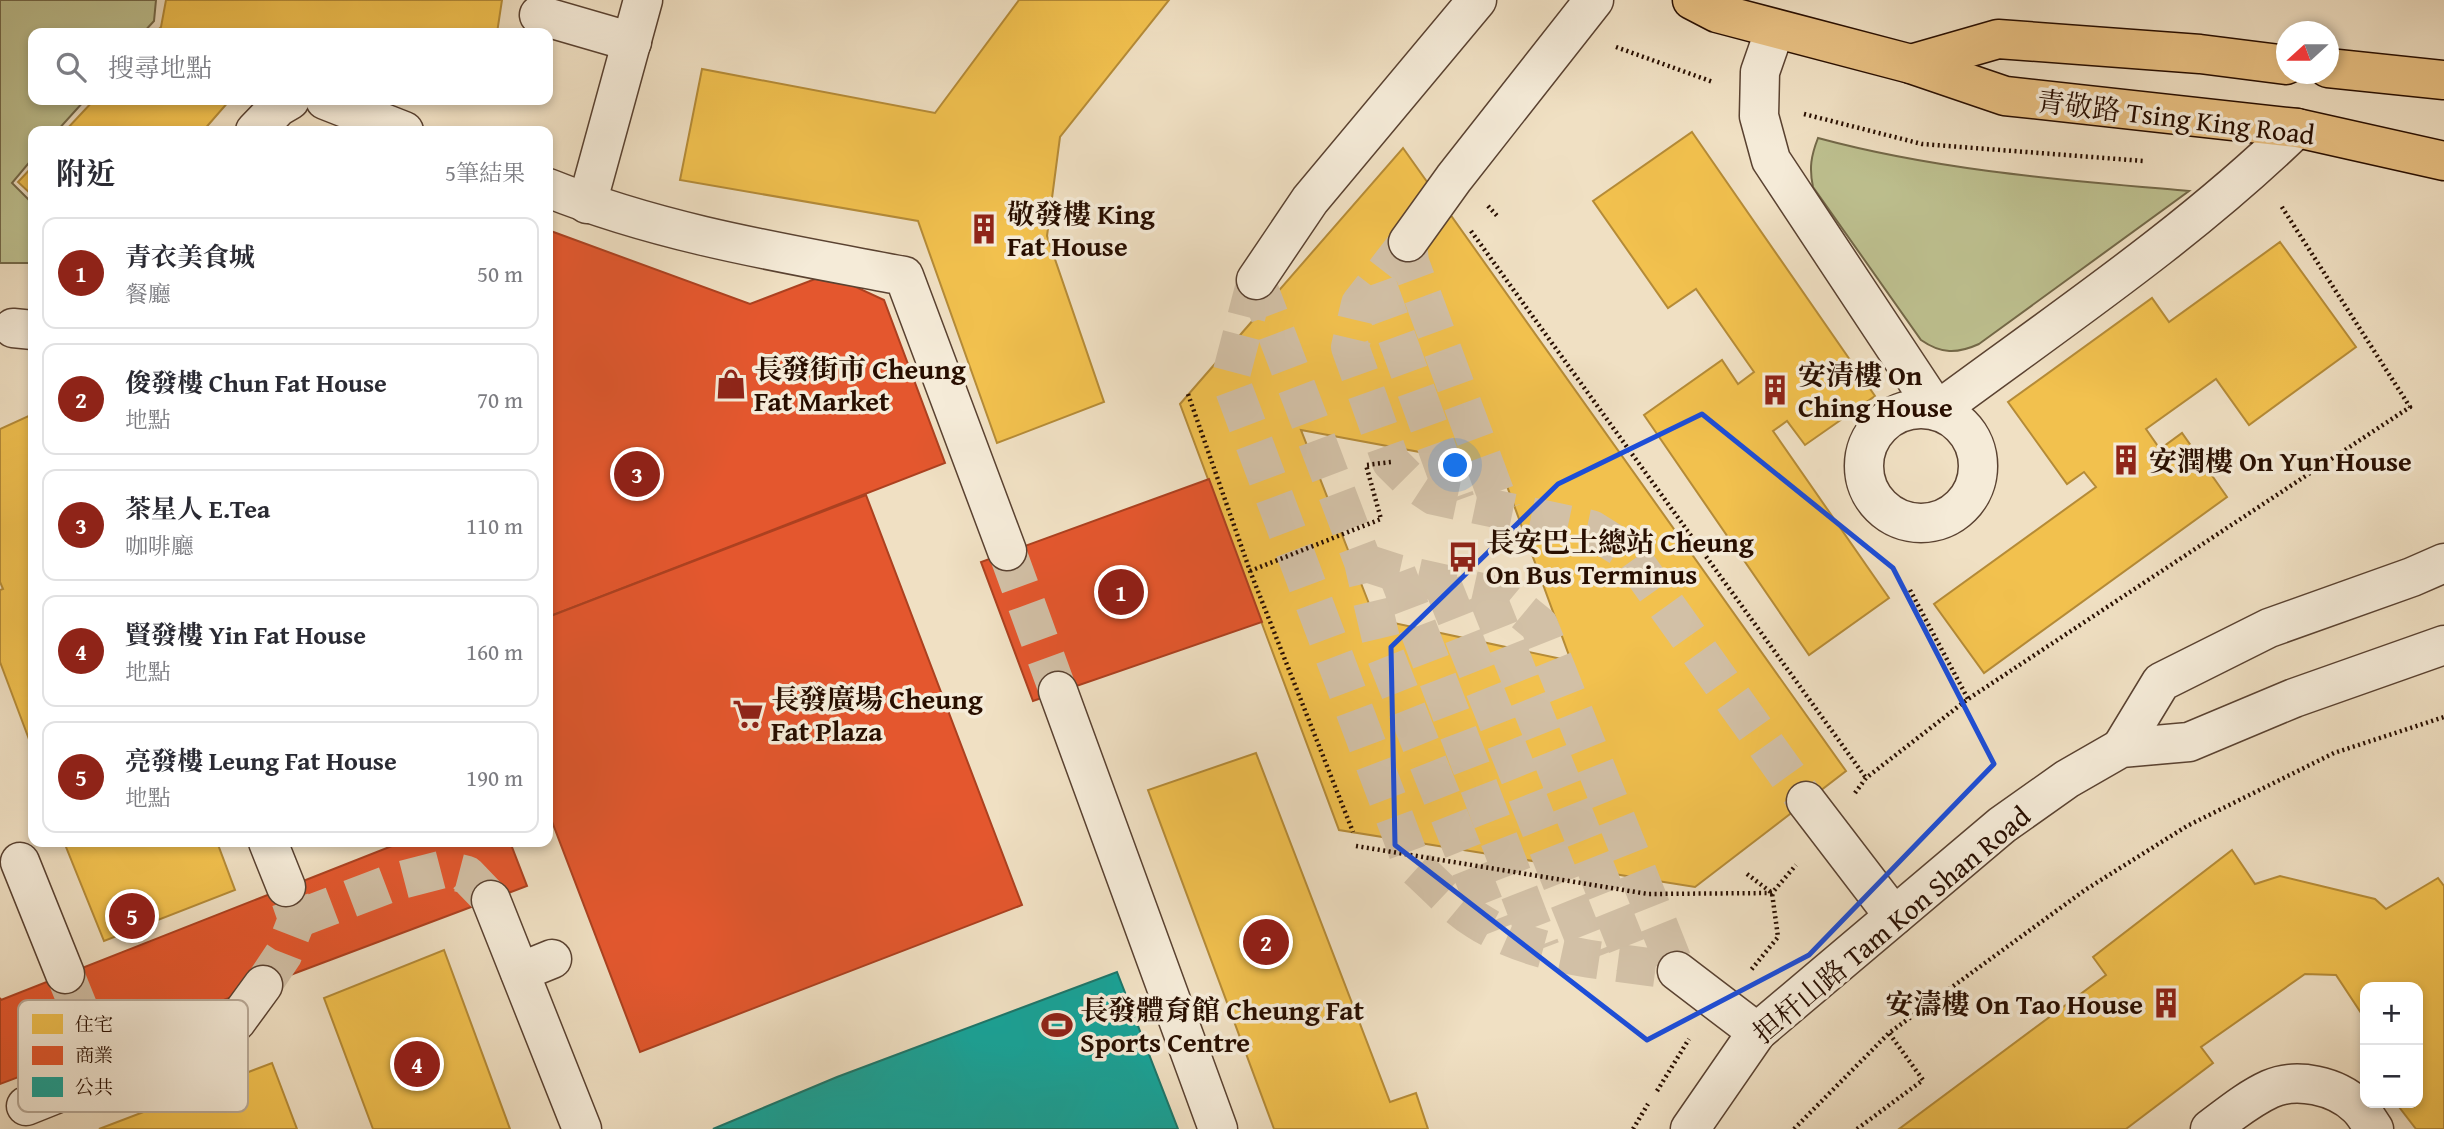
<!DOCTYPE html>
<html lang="zh-TW">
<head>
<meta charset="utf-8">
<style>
  body { margin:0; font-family:"Gentium Book Plus","Noto Serif TC",serif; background:#f2f2f3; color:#2b2b33 }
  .controls { position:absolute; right:21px; bottom:21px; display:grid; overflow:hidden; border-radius:14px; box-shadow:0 4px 10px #0003 }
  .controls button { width:63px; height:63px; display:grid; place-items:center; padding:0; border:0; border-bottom:2px solid #e1e1e2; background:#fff; color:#2b2b33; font:35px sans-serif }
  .compass { position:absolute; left:2276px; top:21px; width:63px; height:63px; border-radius:50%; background:#fff; box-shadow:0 4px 10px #0003; rotate:249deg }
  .you { position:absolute; left:1456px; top:466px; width:24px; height:24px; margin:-18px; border:5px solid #fff; border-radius:50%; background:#1a73e8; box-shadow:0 0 0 10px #1a73e833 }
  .badge { display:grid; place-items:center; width:46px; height:46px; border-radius:50%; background:#8f2418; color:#fff; font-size:23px; font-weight:700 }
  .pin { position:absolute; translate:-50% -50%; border:4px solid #fff; box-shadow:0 2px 7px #0006 }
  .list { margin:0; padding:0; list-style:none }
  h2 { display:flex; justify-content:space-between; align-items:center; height:91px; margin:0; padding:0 28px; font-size:30px }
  h2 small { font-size:23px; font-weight:400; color:#7c7c81 }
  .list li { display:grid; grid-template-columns:46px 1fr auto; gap:21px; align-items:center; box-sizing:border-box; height:112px; margin:0 14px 14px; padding:0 14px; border:2px solid #e1e1e2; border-radius:14px }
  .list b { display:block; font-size:26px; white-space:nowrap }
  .list p { margin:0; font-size:23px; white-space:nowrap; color:#7c7c81 }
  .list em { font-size:23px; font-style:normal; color:#7c7c81 }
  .icon { flex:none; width:38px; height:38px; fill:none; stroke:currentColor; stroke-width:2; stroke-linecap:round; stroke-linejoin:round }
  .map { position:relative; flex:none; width:2444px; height:1129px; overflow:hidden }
  .search { position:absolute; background:#fff; box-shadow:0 4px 10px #0003; left:28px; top:28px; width:525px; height:77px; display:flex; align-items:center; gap:18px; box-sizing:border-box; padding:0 24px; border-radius:14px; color:#7c7c81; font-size:26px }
  .panel { position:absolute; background:#fff; box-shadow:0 4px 10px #0003; left:28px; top:126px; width:525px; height:721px; border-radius:14px }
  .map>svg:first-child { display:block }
</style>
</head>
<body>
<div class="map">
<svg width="2444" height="1129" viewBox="0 0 2444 1129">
  <rect width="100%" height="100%" fill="#f0e0c3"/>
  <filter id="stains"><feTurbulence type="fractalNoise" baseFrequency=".00286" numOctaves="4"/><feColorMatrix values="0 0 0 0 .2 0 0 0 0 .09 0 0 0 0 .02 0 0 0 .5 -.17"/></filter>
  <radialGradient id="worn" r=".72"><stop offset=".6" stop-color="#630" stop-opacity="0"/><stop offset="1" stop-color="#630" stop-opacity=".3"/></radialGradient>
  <g fill="#bec190" stroke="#736848" stroke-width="2">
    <path d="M 0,0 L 156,0 L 154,21 L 143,33 L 33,33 L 33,100 L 85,100 L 57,131 L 33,131 L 33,158 L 12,183 L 33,204 L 33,263 L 0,263 Z"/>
    <path d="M 1818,138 C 1940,171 2064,180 2189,191 L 1979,344 C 1957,354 1941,354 1921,340 L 1813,187 C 1809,168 1811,156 1818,138 Z"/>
  </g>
  <g fill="#f2c14e" stroke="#b58b37" stroke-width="2" fill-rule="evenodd">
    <path d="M 166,0 L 502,0 L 497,33 L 155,33 L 161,27 Z"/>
    <path d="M 1019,0 L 1169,0 L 1060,137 L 1047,236 L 1104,402 L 997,443 L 918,221 L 680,180 L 702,69 L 935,113 Z"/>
    <path d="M 94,100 L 230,100 L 203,131 L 65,131 Z"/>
    <path d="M 1692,132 L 1875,396 L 1805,445 L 1787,421 L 1773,431 L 1889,598 L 1809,655 L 1644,415 L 1722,360 L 1738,384 L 1754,372 L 1696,289 L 1668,308 L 1593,201 Z"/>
    <path d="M 1403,148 L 1846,771 L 1695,887 L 1339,830 L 1180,404 ZM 1301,430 L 1500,467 L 1571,661 L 1375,619 Z"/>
    <path d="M 33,166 L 33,196 L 18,182 Z"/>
    <path d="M 2280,242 L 2356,347 L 2249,425 L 2216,379 L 2146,429 L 2160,449 L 2182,433 L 2227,497 L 1984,673 L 1934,604 L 2096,487 L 2084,472 L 2067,484 L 2008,402 L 2152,298 L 2169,322 Z"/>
    <path d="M 33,414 L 33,750 L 0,662 L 0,590 L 3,589 L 0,582 L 0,429 Z"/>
    <path d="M 1256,753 L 1390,1102 L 1416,1093 L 1428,1129 L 1274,1129 L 1148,790 Z"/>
    <path d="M 64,842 L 217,842 L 235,890 L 104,941 Z"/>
    <path d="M 2232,850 L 2255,884 L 2280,876 L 2375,899 L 2386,909 L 2438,878 L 2444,886 L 2444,1129 L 2416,1129 L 2396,1103 L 2418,1103 L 2418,987 L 2365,987 L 2365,1019 L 2336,975 L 2305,974 L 2201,1047 L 2213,1063 L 2126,1129 L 1899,1129 L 2106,975 L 2093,957 Z"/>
    <path d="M 444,950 L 510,1129 L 373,1129 L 324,998 Z"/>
    <path d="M 272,1063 L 297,1129 L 99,1129 Z"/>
  </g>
  <g fill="#e4572e" stroke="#ac4120" stroke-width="2">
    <path d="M 548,230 L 750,304 L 828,274 L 884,300 L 945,463 L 548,617 Z"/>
    <path d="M 1209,479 L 1262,622 L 1033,701 L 981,562 Z"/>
    <path d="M 866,495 L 1022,905 L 640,1052 L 548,811 L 548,617 Z"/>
    <path d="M 402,842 L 510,842 L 527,886 L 0,1084 L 0,998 L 1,1000 Z"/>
  </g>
  <path fill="#17a398" stroke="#1c766a" stroke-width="2" d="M 1117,972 L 1178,1129 L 713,1129 L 837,1077 Z"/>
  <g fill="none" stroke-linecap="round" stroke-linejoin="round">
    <g stroke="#d2c0a6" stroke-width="38" stroke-dasharray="38 19" stroke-linecap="butt">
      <path d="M 1408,242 L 1360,304 L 1350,347 L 1391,462 L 1408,479 L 1434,496 L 1591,529 L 1628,552 L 1806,801"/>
      <path d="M 1408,242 L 1410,262 L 1502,511"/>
      <path d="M 1256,280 L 1230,379 L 1412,864 C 1433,882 1453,906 1476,920 C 1536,959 1609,960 1677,971"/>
      <path d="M 1256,280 L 1363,562 L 1384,652 L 1495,931"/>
      <path d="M 1377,283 L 1456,501"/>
      <path d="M 1007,551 L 1058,691"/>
      <path d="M 1363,562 L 1397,573 L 1505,597 L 1539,625 L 1677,971"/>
      <path d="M 1397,573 L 1541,949"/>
      <path d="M 1442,583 L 1592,959"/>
      <path d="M 1486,593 L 1634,964"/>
      <path d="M 297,919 L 394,882 L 444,869 L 467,875 L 491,900"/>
      <path d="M 65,974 L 95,1048"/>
      <path d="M 263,985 L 283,955 L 297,919 L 289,896"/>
    </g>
    <g stroke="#5a4231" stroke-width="41">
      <g id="minor">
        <path d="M 539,15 L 632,42"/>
        <path d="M 1775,29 L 1760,72 L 1759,116 L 1771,160 L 1937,411 C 2060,320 2188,234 2297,128"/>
        <path d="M 325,100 L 404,131"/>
        <path d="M 255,131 L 278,107 L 290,100"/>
        <path d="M 548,188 C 663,234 783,253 904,276 L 1007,551"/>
        <path d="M 587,204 L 643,0"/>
        <path d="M 1408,242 L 1454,178 L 1594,0"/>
        <path d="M 1256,280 L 1310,200 L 1477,0"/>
        <path d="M 13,328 L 33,330"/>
        <circle cx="1921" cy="466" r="57"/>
        <path d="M 1058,691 L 1218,1129"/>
        <path d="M 2121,748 L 2161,682 L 2269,628 L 2412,577 L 2444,563"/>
        <path d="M 1806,801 L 1894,916"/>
        <path d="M 268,842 L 286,887"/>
        <path d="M 20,862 L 65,974"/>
        <path d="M 491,900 L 582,1129"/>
        <path d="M 1677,971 L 1757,1032"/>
        <path d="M 520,972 L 552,959"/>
        <path d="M 26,1106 L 236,1022 L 263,985"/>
        <path d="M 1690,1129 L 1757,1032 L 2002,825 L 2067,779 L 2121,748 L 2189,742 L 2294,698 L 2444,645"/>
        <path d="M 2210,1129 C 2229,1115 2248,1099 2270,1089 C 2297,1077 2336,1086 2357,1106 C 2364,1112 2369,1122 2374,1129"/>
      </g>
    </g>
    <g stroke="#280e00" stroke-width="41">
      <g id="major">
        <path d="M 1692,0 L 1717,13 L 1911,64 L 2005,96 L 2297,128 L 2444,161"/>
        <path d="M 1911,64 L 1998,39 L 2200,54 L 2286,65"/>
        <path d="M 2328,68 L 2444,80"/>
      </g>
    </g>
    <g stroke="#280e00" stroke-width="4.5" stroke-dasharray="2 3.5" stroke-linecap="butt">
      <path d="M 1616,47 L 1713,82"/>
      <path d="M 1804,114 L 1922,144 L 2144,161"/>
      <path d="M 1488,206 L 1499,218"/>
      <path d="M 1471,231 L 1866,778"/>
      <path d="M 1188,394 L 1250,571 L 1353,832"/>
      <path d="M 1250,571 L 1381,519 L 1366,465 L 1391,462"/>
      <path d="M 1910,590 L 1968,699"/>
      <path d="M 1855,793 L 1866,778 L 1968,699 L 2410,407 L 2280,204"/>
      <path d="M 1356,846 L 1648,894 L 1772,893 L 1796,865"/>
      <path d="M 1747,874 L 1772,893 L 1778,937 L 1751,970"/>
      <path d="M 1657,1091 L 1689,1039"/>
      <path d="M 1633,1129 L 1648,1104"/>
      <path d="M 1794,1129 L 1889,1033 L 2085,890 L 2187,826 L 2334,753 L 2444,717"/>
      <path d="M 1857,1129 L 1923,1080 L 1889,1033"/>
    </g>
    <use href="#minor" stroke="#f5ebd8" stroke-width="38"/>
    <use href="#major" stroke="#e8c082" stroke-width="38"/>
  </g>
  <path fill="none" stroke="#1d4ed8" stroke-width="5" stroke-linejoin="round" d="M 1702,414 L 1893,568 L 1994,764 L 1809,955 L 1647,1040 L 1395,845 L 1391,647 L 1558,484 Z"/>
  <defs>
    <g id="building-bare" transform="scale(2.415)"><path d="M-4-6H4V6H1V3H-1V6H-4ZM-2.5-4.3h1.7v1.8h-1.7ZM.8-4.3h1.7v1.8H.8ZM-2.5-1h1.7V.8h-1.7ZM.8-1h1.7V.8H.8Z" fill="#8f2418" stroke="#f5ebd8" stroke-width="2.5" paint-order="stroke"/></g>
    <g id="shop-bare" transform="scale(2.415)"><path d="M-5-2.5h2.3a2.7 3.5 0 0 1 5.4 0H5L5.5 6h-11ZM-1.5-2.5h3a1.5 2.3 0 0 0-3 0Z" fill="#8f2418" stroke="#f5ebd8" stroke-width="2.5" paint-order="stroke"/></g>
    <g id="bus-bare" transform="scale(2.415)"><path d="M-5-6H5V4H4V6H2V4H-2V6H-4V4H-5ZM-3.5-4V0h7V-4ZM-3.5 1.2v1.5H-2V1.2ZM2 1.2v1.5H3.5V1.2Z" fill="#8f2418" stroke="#f5ebd8" stroke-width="2.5" paint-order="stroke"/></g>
    <g id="supermarket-bare" transform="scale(2.415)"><path d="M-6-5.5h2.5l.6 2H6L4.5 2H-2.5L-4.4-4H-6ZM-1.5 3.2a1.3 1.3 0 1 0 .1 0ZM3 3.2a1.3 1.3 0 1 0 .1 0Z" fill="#8f2418" stroke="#f5ebd8" stroke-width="2.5" paint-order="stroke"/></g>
    <g id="stadium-bare" transform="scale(2.415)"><path d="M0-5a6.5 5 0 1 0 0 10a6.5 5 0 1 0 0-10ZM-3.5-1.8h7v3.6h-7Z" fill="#8f2418" stroke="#f5ebd8" stroke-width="2.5" paint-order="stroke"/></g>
  </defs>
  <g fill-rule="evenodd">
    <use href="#building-bare" x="984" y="229"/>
    <use href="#shop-bare" x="731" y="384"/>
    <use href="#building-bare" x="1775" y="390"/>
    <use href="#building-bare" x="2126" y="460"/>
    <use href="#bus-bare" x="1463" y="557"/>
    <use href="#supermarket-bare" x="748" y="714"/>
    <use href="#building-bare" x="2166" y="1003"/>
    <use href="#stadium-bare" x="1057" y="1025"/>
  </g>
  <g text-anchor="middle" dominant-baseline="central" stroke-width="7" stroke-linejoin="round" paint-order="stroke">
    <g font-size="28" fill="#280e00" stroke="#f5ebd8">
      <text transform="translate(2176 117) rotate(7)">青敬路 Tsing King Road</text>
      <text transform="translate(1891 924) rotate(-40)">担杆山路 Tam Kon Shan Road</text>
    </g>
    <g font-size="28" font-weight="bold" fill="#280e00" stroke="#f5ebd8" text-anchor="start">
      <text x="1007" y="213">敬發樓 King<tspan x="1007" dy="32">Fat House</tspan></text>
      <text x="754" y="368">長發街市 Cheung<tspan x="754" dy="32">Fat Market</tspan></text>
      <text x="1798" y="374">安清樓 On<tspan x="1798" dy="32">Ching House</tspan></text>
      <text x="2149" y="460">安潤樓 On Yun House</text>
      <text x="1486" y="541">長安巴士總站 Cheung<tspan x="1486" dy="32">On Bus Terminus</tspan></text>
      <text x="771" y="698">長發廣場 Cheung<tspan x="771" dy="32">Fat Plaza</tspan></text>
      <text x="2143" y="1003" text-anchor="end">安濤樓 On Tao House</text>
      <text x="1080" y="1009">長發體育館 Cheung Fat<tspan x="1080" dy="32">Sports Centre</tspan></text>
    </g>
  </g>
  <rect x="18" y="1000" width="230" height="112" rx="10" fill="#f5ebd8" stroke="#b8a997" stroke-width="2"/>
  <rect x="32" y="1014" width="31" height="20" fill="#f2c14e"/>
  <rect x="32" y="1046" width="31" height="19" fill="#e4572e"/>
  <rect x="32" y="1077" width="31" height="20" fill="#17a398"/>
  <g font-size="19" fill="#280e00">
    <text x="75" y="1031">住宅</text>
    <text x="75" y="1062">商業</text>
    <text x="75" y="1094">公共</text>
  </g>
  <rect width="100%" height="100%" filter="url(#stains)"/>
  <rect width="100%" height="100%" fill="url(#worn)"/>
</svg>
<div class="controls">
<button>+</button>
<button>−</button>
</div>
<svg class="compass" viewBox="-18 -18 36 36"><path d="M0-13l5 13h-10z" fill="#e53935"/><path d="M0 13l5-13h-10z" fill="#7c7c81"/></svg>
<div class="you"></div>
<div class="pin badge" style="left:1121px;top:592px">1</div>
<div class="pin badge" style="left:1266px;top:942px">2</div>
<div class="pin badge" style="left:637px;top:474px">3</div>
<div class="pin badge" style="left:417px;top:1064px">4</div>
<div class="pin badge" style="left:132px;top:916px">5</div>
<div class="search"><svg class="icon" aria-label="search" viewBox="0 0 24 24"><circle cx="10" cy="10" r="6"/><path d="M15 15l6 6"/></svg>搜尋地點</div>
<section class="panel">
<h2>附近<small>5筆結果</small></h2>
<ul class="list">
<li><span class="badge">1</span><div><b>青衣美食城</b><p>餐廳</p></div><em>50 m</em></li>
<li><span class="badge">2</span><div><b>俊發樓 Chun Fat House</b><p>地點</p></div><em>70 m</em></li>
<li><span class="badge">3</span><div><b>茶星人 E.Tea</b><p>咖啡廳</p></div><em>110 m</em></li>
<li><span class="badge">4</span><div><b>賢發樓 Yin Fat House</b><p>地點</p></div><em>160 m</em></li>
<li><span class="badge">5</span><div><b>亮發樓 Leung Fat House</b><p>地點</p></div><em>190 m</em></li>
</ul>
</section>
</div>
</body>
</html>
